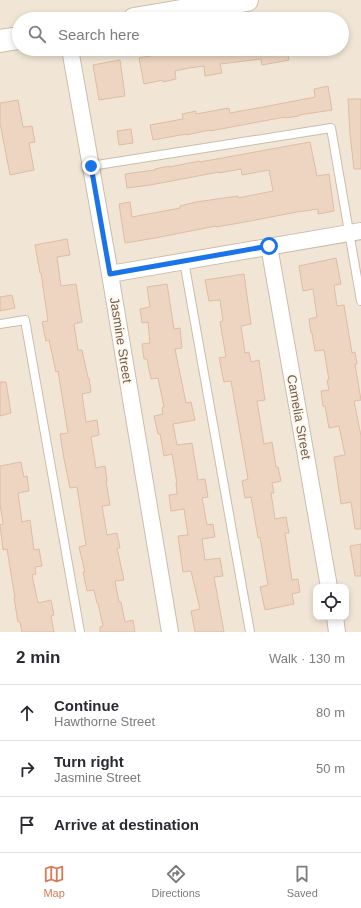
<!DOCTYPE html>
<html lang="en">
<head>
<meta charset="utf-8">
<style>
  body { margin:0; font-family:Helvetica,sans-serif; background:#f7f7f7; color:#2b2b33 }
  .controls { position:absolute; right:12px; bottom:12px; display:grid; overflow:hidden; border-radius:8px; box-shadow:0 2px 6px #0003 }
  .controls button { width:36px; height:36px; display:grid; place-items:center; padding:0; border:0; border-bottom:1px solid #e1e1e2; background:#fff; color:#2b2b33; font:20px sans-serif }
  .stop { position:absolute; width:12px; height:12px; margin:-9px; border:3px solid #1a73e8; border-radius:50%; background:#fff }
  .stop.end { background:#1a73e8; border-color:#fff; box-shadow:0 1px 4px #0008 }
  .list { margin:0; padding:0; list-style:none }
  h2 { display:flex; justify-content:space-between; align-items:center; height:52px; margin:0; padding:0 16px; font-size:17px }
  h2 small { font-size:13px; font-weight:400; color:#7c7c81 }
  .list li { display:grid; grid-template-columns:26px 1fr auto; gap:12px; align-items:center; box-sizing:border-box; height:56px; padding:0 16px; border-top:1px solid #e1e1e2 }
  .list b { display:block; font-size:15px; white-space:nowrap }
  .list p { margin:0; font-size:13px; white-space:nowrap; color:#7c7c81 }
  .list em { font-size:13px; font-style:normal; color:#7c7c81 }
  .icon { flex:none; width:22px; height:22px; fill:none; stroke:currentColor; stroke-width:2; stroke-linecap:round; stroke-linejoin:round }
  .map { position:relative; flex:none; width:361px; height:632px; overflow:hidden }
  .search { position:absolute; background:#fff; box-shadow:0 2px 6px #0003; left:12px; right:12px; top:12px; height:44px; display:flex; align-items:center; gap:10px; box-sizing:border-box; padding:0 14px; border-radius:22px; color:#7c7c81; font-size:15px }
  .sheet { height:220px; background:#fff }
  nav { display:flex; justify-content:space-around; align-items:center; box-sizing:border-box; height:56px; border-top:1px solid #e1e1e2; background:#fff; font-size:11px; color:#7c7c81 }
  nav a { display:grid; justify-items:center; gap:2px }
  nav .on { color:#d97a57 }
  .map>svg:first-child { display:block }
</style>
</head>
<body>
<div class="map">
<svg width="361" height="632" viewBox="0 0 361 632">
  <rect width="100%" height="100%" fill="#faf4e7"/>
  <path fill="#f1e6d6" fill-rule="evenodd" d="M 0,0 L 361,0 L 361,632 L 0,632 ZM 19,19 L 342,19 L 342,49 L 19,49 ZM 316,587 L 346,587 L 346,617 L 316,617 Z"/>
  <g fill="#edd5c1" stroke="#dfbca3">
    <path d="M 186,49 L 287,49 L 289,60 L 262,65 L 261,59 L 220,64 L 222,73 L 205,76 L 204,66 L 189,68 L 175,71 L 176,79 L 163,82 L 163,80 L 144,84 L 139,58 Z"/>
    <path d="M 120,60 L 125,96 L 99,100 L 93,65 Z"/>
    <path d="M 328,86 L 332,110 L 299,115 L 299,116 L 285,118 L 285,117 L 210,131 L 210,130 L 186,135 L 186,134 L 153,140 L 150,125 L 183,119 L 182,114 L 196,111 L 196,114 L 229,108 L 230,113 L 263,107 L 315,97 L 314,89 Z"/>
    <path d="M 348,99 L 361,99 L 361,169 L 354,169 L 350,134 Z"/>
    <path d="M 18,100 L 23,127 L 32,126 L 35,142 L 29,143 L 34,170 L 10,175 L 0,123 L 0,103 Z"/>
    <path d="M 131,129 L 133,143 L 119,145 L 117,131 Z"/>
    <path d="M 310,142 L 317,176 L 329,174 L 334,211 L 318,214 L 318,209 L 297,212 L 245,222 L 216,227 L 216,226 L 155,238 L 125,243 L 119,204 L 130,202 L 132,217 L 180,208 L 180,206 L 196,202 L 238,196 L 238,198 L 273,191 L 269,170 L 242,175 L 241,169 L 219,173 L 219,172 L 150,185 L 127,188 L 125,174 L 155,170 L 155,169 L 169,166 L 169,167 L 200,161 L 200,162 Z"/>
    <path d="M 67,239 L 70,255 L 57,257 L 61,286 L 76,284 L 82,322 L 74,324 L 78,350 L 82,350 L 88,378 L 89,378 L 91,392 L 82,394 L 86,422 L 97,420 L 99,435 L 91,437 L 96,468 L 105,466 L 107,481 L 106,481 L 110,505 L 102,506 L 107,535 L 117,533 L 120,548 L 117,548 L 124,580 L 115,581 L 119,602 L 121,602 L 125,622 L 133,620 L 135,632 L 100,632 L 100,627 L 103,626 L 98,603 L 97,603 L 94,590 L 87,591 L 83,572 L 85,572 L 79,547 L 86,545 L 77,487 L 70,488 L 64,459 L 60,434 L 68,433 L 58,371 L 56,372 L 49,340 L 46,341 L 42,322 L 48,321 L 41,273 L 40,273 L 35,245 Z"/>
    <path d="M 336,258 L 341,284 L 334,285 L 337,306 L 344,305 L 352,353 L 355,352 L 357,364 L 355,364 L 361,400 L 354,401 L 361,436 L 361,529 L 355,529 L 351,502 L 341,504 L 334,457 L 345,455 L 339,426 L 329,428 L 325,406 L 323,406 L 321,391 L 329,390 L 327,380 L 329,380 L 324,350 L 315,351 L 312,333 L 311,333 L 309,319 L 317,317 L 313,289 L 303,291 L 299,266 Z"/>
    <path d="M 244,274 L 251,324 L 241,326 L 245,353 L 249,352 L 251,362 L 259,360 L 265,400 L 257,401 L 264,444 L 272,442 L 276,467 L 278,467 L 281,481 L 272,483 L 274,493 L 271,493 L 275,519 L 286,517 L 289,533 L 285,533 L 292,580 L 298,579 L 300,592 L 292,594 L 294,604 L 265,610 L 260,587 L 268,585 L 260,537 L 258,538 L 251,497 L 245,498 L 242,481 L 248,479 L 231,381 L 224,382 L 219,358 L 226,357 L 220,322 L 223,321 L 220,300 L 209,301 L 205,280 Z"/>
    <path d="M 167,284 L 174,329 L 180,328 L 182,348 L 175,349 L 186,403 L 191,402 L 195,420 L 173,424 L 177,445 L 192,443 L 198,480 L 205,479 L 208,497 L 202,498 L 207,525 L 213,524 L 215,537 L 202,539 L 205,560 L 220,558 L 223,576 L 214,577 L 224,632 L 195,632 L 191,611 L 200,609 L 191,571 L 183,572 L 178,536 L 188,535 L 184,509 L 171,511 L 169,495 L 177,494 L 176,483 L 177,483 L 172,454 L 164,456 L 160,434 L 158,434 L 154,416 L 163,414 L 162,408 L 164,407 L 158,378 L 151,379 L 147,359 L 144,359 L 142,344 L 150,343 L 148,322 L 142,323 L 140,309 L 150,307 L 147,287 Z"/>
    <path d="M 12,295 L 15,308 L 0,311 L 0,297 Z"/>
    <path d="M 0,382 L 6,382 L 11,413 L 0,416 Z"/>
    <path d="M 21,462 L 24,477 L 27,476 L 29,491 L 18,493 L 22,522 L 30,520 L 34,550 L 39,549 L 42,566 L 35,567 L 36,574 L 32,575 L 38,603 L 51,600 L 54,615 L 51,616 L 54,632 L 22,632 L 20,622 L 18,622 L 14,598 L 15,598 L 7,549 L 3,550 L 0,525 L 3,524 L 0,504 L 0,466 Z"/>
    <path d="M 361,544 L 361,576 L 355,576 L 350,546 Z"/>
  </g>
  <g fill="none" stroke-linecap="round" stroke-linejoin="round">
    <g stroke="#cbbcae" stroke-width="10">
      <g id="lane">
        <path d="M 91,166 L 331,128 L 361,301"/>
        <path d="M 184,261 L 250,632"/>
        <path d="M 0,324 L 25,320 L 80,632"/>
      </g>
    </g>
    <g stroke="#cbbcae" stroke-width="18">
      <g id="street">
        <path d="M 70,49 L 110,274 L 170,632"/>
        <path d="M 269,246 L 329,587"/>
        <path d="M 110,274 L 361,231"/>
        <path d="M 335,617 L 337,632"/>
      </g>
    </g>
    <g stroke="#cebdac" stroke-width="24">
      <g id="secondary">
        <path d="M 134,19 L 247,0"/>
        <path d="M 0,41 L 19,38"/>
      </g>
    </g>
    <use href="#lane" stroke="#fff" stroke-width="8"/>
    <use href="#street" stroke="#fff" stroke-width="16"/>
    <use href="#secondary" stroke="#fff" stroke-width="22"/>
  </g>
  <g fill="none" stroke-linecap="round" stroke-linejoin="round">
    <path stroke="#1a73e8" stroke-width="5" d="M 91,166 L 110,274 L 269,246"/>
  </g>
  <g text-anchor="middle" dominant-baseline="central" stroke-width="4" stroke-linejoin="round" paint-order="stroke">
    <g font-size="13" fill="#725c4e" stroke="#fdf8ed">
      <text transform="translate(121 340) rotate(81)">Jasmine Street</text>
      <text transform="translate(299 417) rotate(80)">Camelia Street</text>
    </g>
  </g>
</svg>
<div class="controls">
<button><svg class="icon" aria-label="locate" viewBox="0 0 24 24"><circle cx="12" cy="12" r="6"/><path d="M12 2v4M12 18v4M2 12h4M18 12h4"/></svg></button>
</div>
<div class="stop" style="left:269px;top:246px"></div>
<div class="stop end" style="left:91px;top:166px"></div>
<div class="search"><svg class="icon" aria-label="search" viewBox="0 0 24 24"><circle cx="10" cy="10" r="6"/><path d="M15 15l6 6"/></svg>Search here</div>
</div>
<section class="sheet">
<h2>2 min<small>Walk · 130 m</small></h2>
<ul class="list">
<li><svg class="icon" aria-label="ahead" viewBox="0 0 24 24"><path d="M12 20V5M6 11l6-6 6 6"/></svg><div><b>Continue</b><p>Hawthorne Street</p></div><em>80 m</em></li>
<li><svg class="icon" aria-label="right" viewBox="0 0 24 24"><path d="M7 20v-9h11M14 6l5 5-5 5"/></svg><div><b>Turn right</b><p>Jasmine Street</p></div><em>50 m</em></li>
<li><svg class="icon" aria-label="arrive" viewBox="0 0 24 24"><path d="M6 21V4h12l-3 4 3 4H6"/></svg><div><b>Arrive at destination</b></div></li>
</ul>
</section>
<nav>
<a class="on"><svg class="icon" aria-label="map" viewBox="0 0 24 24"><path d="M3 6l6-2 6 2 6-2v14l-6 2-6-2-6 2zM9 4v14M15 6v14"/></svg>Map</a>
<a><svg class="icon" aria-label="directions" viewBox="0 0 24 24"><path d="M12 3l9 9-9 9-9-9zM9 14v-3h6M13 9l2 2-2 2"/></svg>Directions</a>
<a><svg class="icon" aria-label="saved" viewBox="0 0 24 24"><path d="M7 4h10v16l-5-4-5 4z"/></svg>Saved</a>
</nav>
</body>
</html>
